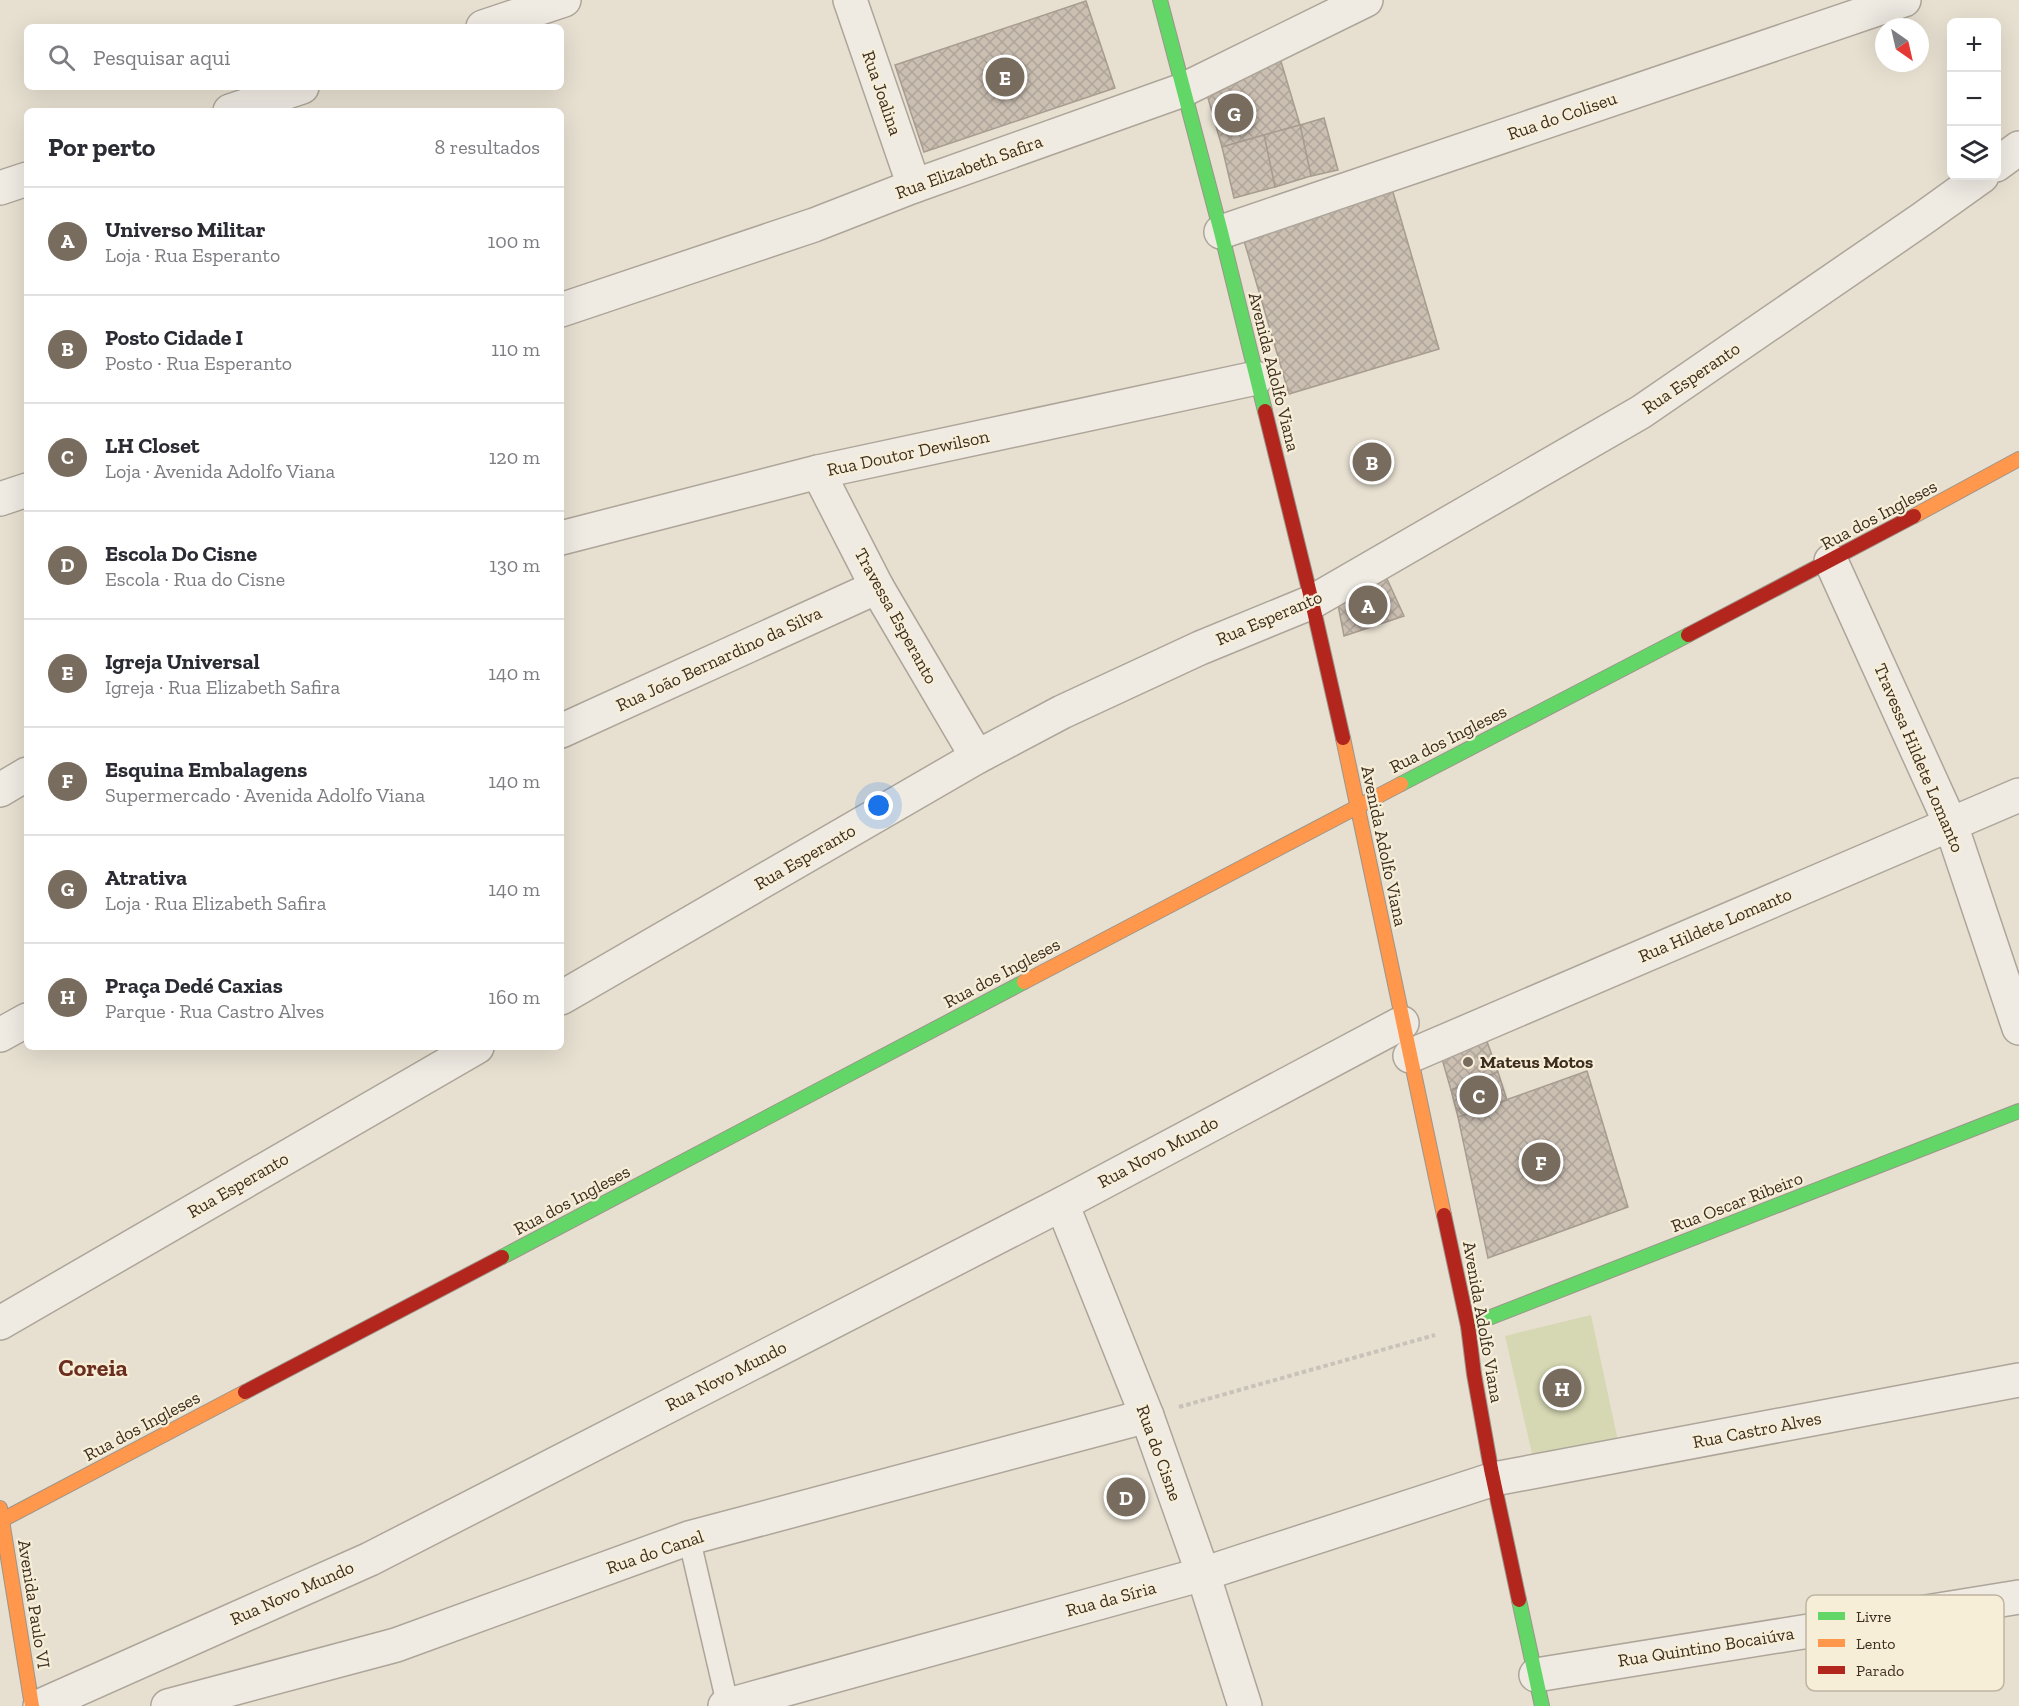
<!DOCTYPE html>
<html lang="pt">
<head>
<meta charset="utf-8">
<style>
  body { margin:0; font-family:"Zilla Slab",serif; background:#f7f7f7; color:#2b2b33 }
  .controls { position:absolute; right:18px; top:18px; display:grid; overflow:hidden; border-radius:9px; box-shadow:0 6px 24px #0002 }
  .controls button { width:54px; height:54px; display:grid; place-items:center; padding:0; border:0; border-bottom:2px solid #e1e1e2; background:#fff; color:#2b2b33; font:30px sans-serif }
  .compass { position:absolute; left:1875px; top:18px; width:54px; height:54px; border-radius:50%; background:#fff; box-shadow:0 6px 24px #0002; rotate:146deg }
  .you { position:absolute; left:879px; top:806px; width:21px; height:21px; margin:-15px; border:4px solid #fff; border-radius:50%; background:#1a73e8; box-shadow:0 0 0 9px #1a73e833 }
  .badge { display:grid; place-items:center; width:39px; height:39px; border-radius:50%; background:#786c5e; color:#fff; font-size:20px; font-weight:700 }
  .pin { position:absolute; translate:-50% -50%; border:3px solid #fff; box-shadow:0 2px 6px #0006 }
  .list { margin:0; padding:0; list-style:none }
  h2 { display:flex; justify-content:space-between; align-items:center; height:78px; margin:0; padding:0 24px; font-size:26px }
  h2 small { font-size:20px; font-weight:400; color:#7c7c81 }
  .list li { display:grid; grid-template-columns:39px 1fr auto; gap:18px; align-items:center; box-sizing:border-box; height:108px; padding:0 24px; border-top:2px solid #e1e1e2 }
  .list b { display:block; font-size:22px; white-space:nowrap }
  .list p { margin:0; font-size:20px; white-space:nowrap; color:#7c7c81 }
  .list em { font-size:20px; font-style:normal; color:#7c7c81 }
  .icon { flex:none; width:33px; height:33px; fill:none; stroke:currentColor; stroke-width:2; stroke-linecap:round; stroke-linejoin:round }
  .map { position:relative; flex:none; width:2019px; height:1706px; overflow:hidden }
  .search { position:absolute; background:#fff; box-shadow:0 6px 24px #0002; left:24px; top:24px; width:540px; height:66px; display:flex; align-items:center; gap:15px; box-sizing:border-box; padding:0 21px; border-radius:9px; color:#7c7c81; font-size:22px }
  .panel { position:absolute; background:#fff; box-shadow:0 6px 24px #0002; left:24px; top:108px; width:540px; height:942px; border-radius:9px }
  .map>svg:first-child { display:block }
</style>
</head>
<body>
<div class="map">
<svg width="2019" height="1706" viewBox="0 0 2019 1706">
  <defs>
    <pattern id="building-cross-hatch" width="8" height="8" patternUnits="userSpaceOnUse" patternTransform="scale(1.5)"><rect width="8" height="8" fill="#cbbfb2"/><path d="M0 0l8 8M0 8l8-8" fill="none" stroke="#afa499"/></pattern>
  </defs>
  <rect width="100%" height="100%" fill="#e7e0d1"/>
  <path fill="#d6d7b3" d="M 1591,1315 L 1618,1441 L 1533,1458 L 1505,1336 Z"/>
  <g fill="url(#building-cross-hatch)" stroke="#a89c90" stroke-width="1.5">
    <path d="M 1086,1 L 1115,88 L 924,152 L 895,65 Z"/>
    <path d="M 1280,58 L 1300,125 L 1222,147 L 1206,91 Z"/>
    <path d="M 1324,118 L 1338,170 L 1311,176 L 1300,125 Z"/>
    <path d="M 1300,125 L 1311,176 L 1275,187 L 1264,135 Z"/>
    <path d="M 1264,135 L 1275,187 L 1234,198 L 1222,147 Z"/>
    <path d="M 1390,182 L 1439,349 L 1289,394 L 1240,227 Z"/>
    <path d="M 1382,568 L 1404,616 L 1344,636 L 1336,595 Z"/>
    <path d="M 1485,1036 L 1498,1072 L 1451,1090 L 1440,1052 Z"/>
    <path d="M 1587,1071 L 1628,1207 L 1488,1258 L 1458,1117 Z"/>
    <path d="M 1498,1072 L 1507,1100 L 1458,1117 L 1451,1090 Z"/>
  </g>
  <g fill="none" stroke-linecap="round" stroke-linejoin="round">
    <g stroke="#ada599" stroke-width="24">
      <path id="lane" d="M 689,1538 L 728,1706"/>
    </g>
    <g stroke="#ada599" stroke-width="36">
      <g id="street">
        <path d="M 850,0 L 914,186"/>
        <path d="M 483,27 L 564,0"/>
        <path d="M 230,111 L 302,87"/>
        <path d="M 1996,165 L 2019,148"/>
        <path d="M 0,188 L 27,179"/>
        <path d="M 1221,232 L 1904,0"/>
        <path d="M 561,310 L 814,225 L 914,186 L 1183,90 L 1366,0"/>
        <path d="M 818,472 L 877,587 L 977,757"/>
        <path d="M 0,499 L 27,490"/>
        <path d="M 561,538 L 818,472 L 1256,378"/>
        <path d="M 1831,561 L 1951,825 L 2019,1028"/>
        <path d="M 561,731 L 877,587"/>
        <path d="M 0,790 L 27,774"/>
        <path d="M 561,998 L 977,757 L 1062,712 L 1200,648 L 1312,602 L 1641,412 L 1922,219 L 1982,176"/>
        <path d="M 0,1035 L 27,1020"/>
        <path d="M 1410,1056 L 2019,795"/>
        <path d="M 1062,1204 L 1147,1416 L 1203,1574 L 1245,1706"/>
        <path d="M 0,1323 L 477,1047"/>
        <path d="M 1536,1675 L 2019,1597"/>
        <path d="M 40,1706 L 370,1559 L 1062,1204 L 1402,1023"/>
        <path d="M 168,1706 L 396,1645 L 689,1538 L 1147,1416"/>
        <path d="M 725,1706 L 1203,1574 L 1494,1479 L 2019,1380"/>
      </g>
    </g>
    <g stroke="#9c958a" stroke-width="16">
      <g id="fast">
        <path d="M 1160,0 L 1221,232 L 1265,411"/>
        <path d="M 1401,784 L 1688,635"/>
        <path d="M 502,1257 L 1024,982"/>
        <path d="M 1468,1326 L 2019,1111"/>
        <path d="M 1519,1600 L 1542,1706"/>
      </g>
    </g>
    <g stroke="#9c958a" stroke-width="16">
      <g id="slow">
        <path d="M 1914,516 L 2019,459"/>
        <path d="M 1343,738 L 1444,1215"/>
        <path d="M 1024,982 L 1401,784"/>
        <path d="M 0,1508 L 32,1706"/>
        <path d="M 2,1520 L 245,1392"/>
      </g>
    </g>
    <g stroke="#9c958a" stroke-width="16">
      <g id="jam">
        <path d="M 1265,411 L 1312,602 L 1343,738"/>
        <path d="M 1688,635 L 1914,516"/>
        <path d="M 1444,1215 L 1468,1326 L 1474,1374 L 1491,1469 L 1519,1600"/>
        <path d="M 245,1392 L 502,1257"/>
      </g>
    </g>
    <path stroke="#c8c2b9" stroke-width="4" stroke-dasharray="4.5 3" stroke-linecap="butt" d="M 1179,1407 L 1435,1335"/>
    <use href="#lane" stroke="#efebe3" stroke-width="21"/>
    <use href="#street" stroke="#efebe3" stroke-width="33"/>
    <use href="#fast" stroke="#63d668" stroke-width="14"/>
    <use href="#slow" stroke="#ff974d" stroke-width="14"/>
    <use href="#jam" stroke="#b3261e" stroke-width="14"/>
  </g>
  <circle fill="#786c5e" stroke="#f7eed8" stroke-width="2" cx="1468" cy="1062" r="6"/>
  <g text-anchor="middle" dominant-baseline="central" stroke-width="4.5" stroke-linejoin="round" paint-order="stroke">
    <g font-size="18" fill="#3d2e20" stroke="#f7eed8">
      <text transform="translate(882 93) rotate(71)">Rua Joalina</text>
      <text transform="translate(1562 116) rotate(-19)">Rua do Coliseu</text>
      <text transform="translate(969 167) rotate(-20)">Rua Elizabeth Safira</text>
      <text transform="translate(1274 372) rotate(76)">Avenida Adolfo Viana</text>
      <text transform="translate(1691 378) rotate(-34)">Rua Esperanto</text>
      <text transform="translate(908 453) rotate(-12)">Rua Doutor Dewilson</text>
      <text transform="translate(1879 515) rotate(-28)">Rua dos Ingleses</text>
      <text transform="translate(896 616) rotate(61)">Travessa Esperanto</text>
      <text transform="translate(1269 618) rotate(-23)">Rua Esperanto</text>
      <text transform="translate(719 659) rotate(-25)">Rua João Bernardino da Silva</text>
      <text transform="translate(1448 739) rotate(-27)">Rua dos Ingleses</text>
      <text transform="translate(1919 758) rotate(67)">Travessa Hildete Lomanto</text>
      <text transform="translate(1384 846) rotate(78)">Avenida Adolfo Viana</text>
      <text transform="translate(805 857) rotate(-30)">Rua Esperanto</text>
      <text transform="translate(1715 925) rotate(-23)">Rua Hildete Lomanto</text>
      <text transform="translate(1002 973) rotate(-28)">Rua dos Ingleses</text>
      <text transform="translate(1158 1152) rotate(-28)">Rua Novo Mundo</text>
      <text transform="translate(238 1185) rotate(-30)">Rua Esperanto</text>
      <text transform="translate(572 1200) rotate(-28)">Rua dos Ingleses</text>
      <text transform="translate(1737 1202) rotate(-21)">Rua Oscar Ribeiro</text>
      <text transform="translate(1483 1322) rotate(80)">Avenida Adolfo Viana</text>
      <text transform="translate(726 1376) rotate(-27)">Rua Novo Mundo</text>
      <text transform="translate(142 1426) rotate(-28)">Rua dos Ingleses</text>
      <text transform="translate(1757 1430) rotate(-11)">Rua Castro Alves</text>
      <text transform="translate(1159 1453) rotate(70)">Rua do Cisne</text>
      <text transform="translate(655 1552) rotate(-19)">Rua do Canal</text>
      <text transform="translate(292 1593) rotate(-24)">Rua Novo Mundo</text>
      <text transform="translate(1111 1599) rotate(-15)">Rua da Síria</text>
      <text transform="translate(34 1604) rotate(81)">Avenida Paulo VI</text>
      <text transform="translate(1706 1647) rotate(-9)">Rua Quintino Bocaiúva</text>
    </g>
    <g font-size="18" font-weight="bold" fill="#3d2e20" stroke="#f7eed8" text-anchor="start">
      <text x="1480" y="1062">Mateus Motos</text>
    </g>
    <g font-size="24" font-weight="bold" fill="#6b2e1e" stroke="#f7eed8">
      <text x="93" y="1367">Coreia</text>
    </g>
  </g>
  <rect x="1806" y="1595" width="198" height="96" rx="9" fill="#f7eed8" stroke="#bfb4a1" stroke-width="1.5"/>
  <rect x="1818" y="1612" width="27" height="8" fill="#63d668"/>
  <rect x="1818" y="1639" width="27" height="8" fill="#ff974d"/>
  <rect x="1818" y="1666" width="27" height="8" fill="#b3261e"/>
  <g font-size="16" fill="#3d2e20">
    <text x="1856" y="1622">Livre</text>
    <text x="1856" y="1649">Lento</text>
    <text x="1856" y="1676">Parado</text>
  </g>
</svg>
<div class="controls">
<button>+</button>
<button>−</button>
<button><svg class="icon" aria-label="layers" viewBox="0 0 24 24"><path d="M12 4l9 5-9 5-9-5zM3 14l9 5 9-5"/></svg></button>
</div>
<svg class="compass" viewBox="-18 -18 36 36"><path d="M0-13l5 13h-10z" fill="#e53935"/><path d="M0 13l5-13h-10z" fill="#7c7c81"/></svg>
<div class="you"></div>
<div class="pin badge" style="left:1368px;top:605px">A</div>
<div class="pin badge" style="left:1372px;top:462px">B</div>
<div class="pin badge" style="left:1479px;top:1095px">C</div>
<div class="pin badge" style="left:1126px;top:1497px">D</div>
<div class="pin badge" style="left:1005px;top:77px">E</div>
<div class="pin badge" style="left:1541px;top:1162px">F</div>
<div class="pin badge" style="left:1234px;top:113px">G</div>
<div class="pin badge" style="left:1562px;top:1388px">H</div>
<div class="search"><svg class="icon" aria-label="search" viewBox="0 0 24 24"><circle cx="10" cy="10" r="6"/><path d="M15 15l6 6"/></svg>Pesquisar aqui</div>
<section class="panel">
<h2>Por perto<small>8 resultados</small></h2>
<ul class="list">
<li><span class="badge">A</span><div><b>Universo Militar</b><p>Loja · Rua Esperanto</p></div><em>100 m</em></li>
<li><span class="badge">B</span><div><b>Posto Cidade I</b><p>Posto · Rua Esperanto</p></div><em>110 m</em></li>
<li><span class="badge">C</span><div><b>LH Closet</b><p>Loja · Avenida Adolfo Viana</p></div><em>120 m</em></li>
<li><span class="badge">D</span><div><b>Escola Do Cisne</b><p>Escola · Rua do Cisne</p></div><em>130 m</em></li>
<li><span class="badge">E</span><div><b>Igreja Universal</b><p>Igreja · Rua Elizabeth Safira</p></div><em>140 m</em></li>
<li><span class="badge">F</span><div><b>Esquina Embalagens</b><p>Supermercado · Avenida Adolfo Viana</p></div><em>140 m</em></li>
<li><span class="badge">G</span><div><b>Atrativa</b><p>Loja · Rua Elizabeth Safira</p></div><em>140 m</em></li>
<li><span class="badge">H</span><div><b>Praça Dedé Caxias</b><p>Parque · Rua Castro Alves</p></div><em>160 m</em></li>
</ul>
</section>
</div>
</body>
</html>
